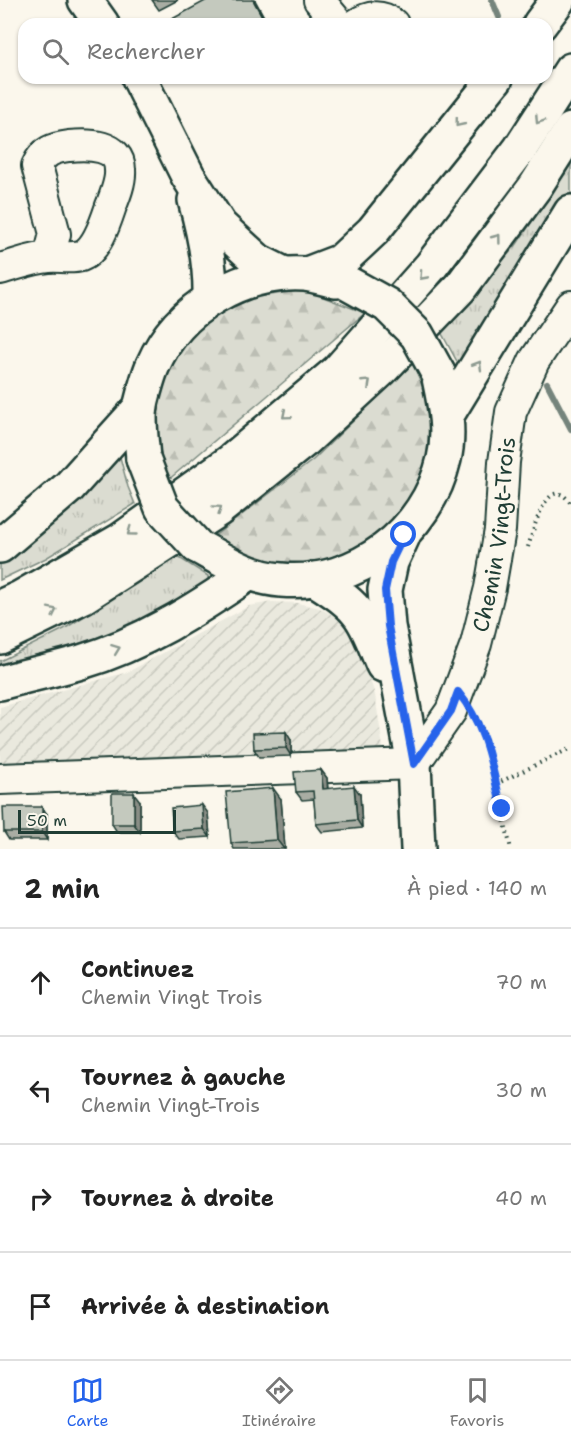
<!DOCTYPE html>
<html lang="fr">
<head>
<meta charset="utf-8">
<style>
  body { margin:0; font-family:"Shantell Sans",sans-serif; background:#f6f6f6; color:#222 }
  .scale { position:absolute; left:18px; bottom:15px; width:158px; box-sizing:border-box; padding-left:6px; border:3px solid #1f3d34; border-top:0; font-size:16px; line-height:21px; white-space:nowrap; color:#1f3d34; -webkit-text-stroke:4px #fbf7ec; paint-order:stroke }
  .stop { position:absolute; width:18px; height:18px; margin:-14px; border:4px solid #2563eb; border-radius:50%; background:#fff }
  .stop.end { background:#2563eb; border-color:#fff; box-shadow:0 2px 6px #0008 }
  .list { margin:0; padding:0; list-style:none }
  h2 { display:flex; justify-content:space-between; align-items:center; height:78px; margin:0; padding:0 24px; font-size:26px }
  h2 small { font-size:20px; font-weight:400; color:#767676 }
  .list li { display:grid; grid-template-columns:39px 1fr auto; gap:18px; align-items:center; box-sizing:border-box; height:108px; padding:0 24px; border-top:2px solid #e0e0e0 }
  .list b { display:block; font-size:22px; white-space:nowrap }
  .list p { margin:0; font-size:20px; white-space:nowrap; color:#767676 }
  .list em { font-size:20px; font-style:normal; color:#767676 }
  .icon { flex:none; width:33px; height:33px; fill:none; stroke:currentColor; stroke-width:2; stroke-linecap:round; stroke-linejoin:round }
  .map { position:relative; flex:none; width:571px; height:849px; overflow:hidden }
  .search { position:absolute; background:#fff; box-shadow:0 2px 4px #0004; left:18px; right:18px; top:18px; height:66px; display:flex; align-items:center; gap:15px; box-sizing:border-box; padding:0 21px; border-radius:18px; color:#767676; font-size:22px }
  .sheet { height:510px; background:#fff }
  nav { display:flex; justify-content:space-around; align-items:center; box-sizing:border-box; height:84px; border-top:2px solid #e0e0e0; background:#fff; font-size:16px; color:#767676 }
  nav a { display:grid; justify-items:center; gap:3px }
  nav .on { color:#2563eb }
  .map>svg:first-child { display:block }
</style>
</head>
<body>
<div class="map">
<svg width="571" height="849" viewBox="0 0 571 849">
  <defs>
    <pattern id="industrial-furrows" width="10" height="10" patternUnits="userSpaceOnUse" patternTransform="scale(1.5)"><rect width="10" height="10" fill="#eae9de"/><path d="M-1 1l2-2M0 10L10 0M9 11l2-2" fill="none" stroke="#c8c9bf"/></pattern>
    <pattern id="grass-tufts" width="24" height="20" patternUnits="userSpaceOnUse" patternTransform="scale(1.5)"><rect width="24" height="20" fill="#dbdcd1"/><path d="M3 7l-1-3M5 7V3M7 7l1-3M15 17l-1-3M17 17v-4M19 17l1-3" fill="none" stroke="#bcbeb4"/></pattern>
    <pattern id="forest-firs" width="22" height="20" patternUnits="userSpaceOnUse" patternTransform="scale(1.5)"><rect width="22" height="20" fill="#dbdcd1"/><path d="M5 1l3.5 6h-7zM16 11l3.5 6h-7z" fill="#bcbeb4"/></pattern>
  </defs>
  <rect width="100%" height="100%" fill="#fbf7ec"/>
  <filter id="ink" filterUnits="userSpaceOnUse"><feTurbulence type="fractalNoise" baseFrequency=".0167" numOctaves="2"/><feDisplacementMap in="SourceGraphic" scale="12" xChannelSelector="R" yChannelSelector="G"/><feConvolveMatrix kernelMatrix="1 2 1 2 8 2 1 2 1" color-interpolation-filters="sRGB"/></filter>
  <g filter="url(#ink)">
    <path fill="url(#industrial-furrows)" d="M 272,602 L 297,603 L 320,608 L 339,619 L 357,639 L 375,695 L 384,754 L 0,768 L 0,707 L 128,672 L 249,606 Z"/>
    <g fill="url(#grass-tufts)" stroke="#7d8c82" stroke-width="1.5">
      <path d="M 571,163 L 571,197 L 459,365 L 441,332 L 517,244 Z"/>
      <path d="M 120,457 L 128,487 L 135,504 L 46,558 L 0,580 L 0,559 Z"/>
      <path d="M 178,557 L 208,576 L 208,583 L 141,624 L 0,669 L 0,661 L 64,629 Z"/>
    </g>
    <g fill="url(#forest-firs)" stroke="#7d8c82" stroke-width="1.5">
      <path d="M 305,290 L 365,313 L 167,481 L 153,435 L 160,388 L 188,336 L 239,299 Z"/>
      <path d="M 413,363 L 430,405 L 427,459 L 409,505 L 367,544 L 308,566 L 260,564 L 213,537 L 313,460 Z"/>
    </g>
    <g fill="none" stroke-linecap="round" stroke-linejoin="round">
      <g stroke="#74847b" stroke-width="6">
        <path d="M 492,0 L 499,17"/>
        <path d="M 547,383 L 571,429"/>
      </g>
      <g stroke="#1f3d34" stroke-width="34">
        <g id="minor">
          <path d="M 319,0 L 339,24"/>
          <path d="M 357,24 C 369,16 381,14 393,24"/>
          <path d="M 0,269 C 16,265 33,258 49,257 C 60,256 70,259 81,256 C 97,250 106,221 111,206 C 115,196 121,181 120,170 C 120,144 88,144 69,146 C 54,148 43,151 37,166 L 55,234 L 49,257"/>
          <path id="s1" d="M 0,779 L 414,764 L 451,711 L 476,644 L 490,588 L 500,530 L 504,462 L 511,412 L 534,361 L 571,306"/>
        </g>
      </g>
      <g stroke="#1f3d34" stroke-width="38">
        <g id="major">
          <path d="M 85,0 L 102,24"/>
          <path d="M 139,78 L 188,176 L 220,226 L 258,261 L 284,274"/>
          <path d="M 195,200 C 204,232 211,265 210,298"/>
          <path d="M 143,459 C 142,442 138,421 141,404 C 144,392 148,376 153,365 C 178,307 243,270 305,274 C 315,275 326,279 336,281"/>
          <path d="M 403,536 L 391,562 L 385,590 L 388,626 L 414,764 L 418,849"/>
          <path d="M 197,546 C 224,561 250,578 281,580 C 357,587 427,532 444,459 C 451,430 444,402 438,373"/>
          <path d="M 315,579 C 331,590 349,600 360,616 C 370,630 376,649 383,665"/>
        </g>
      </g>
      <g stroke="#1f3d34" stroke-width="38">
        <g id="highway">
          <path d="M 540,24 L 558,0"/>
          <path d="M 307,274 L 341,261 L 373,231 L 496,78"/>
          <path d="M 447,415 L 571,212"/>
          <path d="M 0,546 L 69,487 L 141,407"/>
          <path d="M 0,607 L 20,598 L 121,540 L 230,462 L 338,371 L 431,266 L 520,149 L 571,70"/>
          <path d="M 0,637 L 82,597 L 219,509 L 305,440 L 381,370 L 460,288 L 535,187 L 571,130"/>
          <path d="M 0,683 C 27,675 54,670 81,662 C 142,644 196,610 248,574"/>
        </g>
      </g>
      <g stroke="#1f3d34" stroke-width="4" stroke-dasharray="1.5 4.5" stroke-linecap="butt">
        <path d="M 528,547 C 533,532 548,469 571,504"/>
        <path d="M 476,717 L 484,733 L 511,849"/>
        <path d="M 496,784 L 571,748"/>
      </g>
      <use href="#minor" stroke="#fbf7ec" stroke-width="30"/>
      <use href="#major" stroke="#fbf7ec" stroke-width="33"/>
      <use href="#highway" stroke="#fbf7ec" stroke-width="33"/>
      <g stroke="#1f3d34" stroke-width="38" stroke-linecap="butt">
        <g id="major-bridge">
          <path d="M 349,284 L 387,305 L 417,335 L 438,373"/>
          <path d="M 143,459 L 162,508 L 197,546"/>
        </g>
      </g>
      <use href="#major-bridge" stroke="#fbf7ec" stroke-width="33"/>
    </g>
    <g fill="#a9ada3" stroke="#1f3d34" stroke-width="1.5">
      <path d="M 152,0 L 178,0 L 159,10 Z"/>
      <path d="M 291,740 L 291,756 L 259,757 L 254,749 Z"/>
      <path d="M 321,770 L 327,778 L 328,789 L 360,794 L 362,828 L 322,832 L 316,824 L 314,799 L 302,800 L 296,792 Z"/>
      <path d="M 281,799 L 285,849 L 234,849 L 231,843 Z"/>
      <path d="M 140,801 L 140,832 L 117,832 L 112,824 Z"/>
      <path d="M 208,813 L 210,837 L 179,839 L 173,831 Z"/>
      <path d="M 47,814 L 47,840 L 9,840 L 4,832 Z"/>
    </g>
    <g fill="#898d85" stroke="#1f3d34" stroke-width="1.5">
      <path d="M 253,0 L 255,0 L 268,24 L 267,24 Z"/>
      <path d="M 286,732 L 291,740 L 291,756 L 286,748 Z"/>
      <path d="M 321,770 L 327,778 L 328,797 L 323,789 Z"/>
      <path d="M 354,786 L 360,794 L 362,828 L 357,820 Z"/>
      <path d="M 273,788 L 281,799 L 285,849 L 284,849 L 277,840 Z"/>
      <path d="M 134,793 L 140,801 L 140,832 L 134,824 Z"/>
      <path d="M 202,805 L 208,813 L 210,837 L 204,829 Z"/>
      <path d="M 42,807 L 47,814 L 47,840 L 42,832 Z"/>
    </g>
    <g fill="#c4c9be" stroke="#1f3d34" stroke-width="1.5">
      <path d="M 207,0 L 253,0 L 265,22 L 262,24 L 163,24 Z"/>
      <path d="M 286,732 L 286,748 L 254,749 L 253,733 Z"/>
      <path d="M 321,770 L 323,789 L 354,786 L 357,820 L 316,824 L 313,791 L 296,792 L 294,772 Z"/>
      <path d="M 273,788 L 277,840 L 231,843 L 226,792 Z"/>
      <rect x="112" y="793" width="22" height="31"/>
      <path d="M 202,805 L 204,829 L 173,831 L 171,808 Z"/>
      <path d="M 3,807 L 42,807 L 42,832 L 4,832 Z"/>
    </g>
    <defs><path id="oneway-chevron" d="M-2-3.5L2.5 0L-2 3.5" fill="none" stroke-width="1.6" stroke-linecap="round" stroke-linejoin="round" transform="scale(1.5)"/></defs>
    <g stroke="#8d9a90">
      <use href="#oneway-chevron" transform="translate(539 120) rotate(123)"/>
      <use href="#oneway-chevron" transform="translate(459 123) rotate(129)"/>
      <use href="#oneway-chevron" transform="translate(497 238) rotate(-53)"/>
      <use href="#oneway-chevron" transform="translate(423 276) rotate(132)"/>
      <use href="#oneway-chevron" transform="translate(478 365) rotate(-59)"/>
      <use href="#oneway-chevron" transform="translate(367 383) rotate(-43)"/>
      <use href="#oneway-chevron" transform="translate(286 415) rotate(140)"/>
      <use href="#oneway-chevron" transform="translate(218 509) rotate(-35)"/>
      <use href="#oneway-chevron" transform="translate(131 532) rotate(144)"/>
      <use href="#oneway-chevron" transform="translate(53 611) rotate(-26)"/>
      <use href="#oneway-chevron" transform="translate(116 649) rotate(-21)"/>
    </g>
  </g>
  <g fill="none" stroke-linecap="round" stroke-linejoin="round" filter="url(#ink)">
    <path stroke="#2563eb" stroke-width="8" d="M 404,535 L 391,562 L 385,590 L 388,626 L 414,764 L 451,711 L 458,692 C 487,728 491,765 502,809"/>
  </g>
  <g text-anchor="middle" dominant-baseline="central" stroke-width="6" stroke-linejoin="round" paint-order="stroke">
    <g font-size="22" fill="#1f3d34" stroke="#fbf7ec">
      <text stroke="none"><textPath href="#s1" startOffset="662">Chemin Vingt-Trois</textPath></text>
    </g>
  </g>
</svg>
<div class="scale">50 m</div>
<div class="stop" style="left:404px;top:535px"></div>
<div class="stop end" style="left:502px;top:809px"></div>
<div class="search"><svg class="icon" aria-label="search" viewBox="0 0 24 24"><circle cx="10" cy="10" r="6"/><path d="M15 15l6 6"/></svg>Rechercher</div>
</div>
<section class="sheet">
<h2>2 min<small>À pied · 140 m</small></h2>
<ul class="list">
<li><svg class="icon" aria-label="ahead" viewBox="0 0 24 24"><path d="M12 20V5M6 11l6-6 6 6"/></svg><div><b>Continuez</b><p>Chemin Vingt Trois</p></div><em>70 m</em></li>
<li><svg class="icon" aria-label="left" viewBox="0 0 24 24"><path d="M17 20v-9H6M10 6l-5 5 5 5"/></svg><div><b>Tournez à gauche</b><p>Chemin Vingt-Trois</p></div><em>30 m</em></li>
<li><svg class="icon" aria-label="right" viewBox="0 0 24 24"><path d="M7 20v-9h11M14 6l5 5-5 5"/></svg><div><b>Tournez à droite</b></div><em>40 m</em></li>
<li><svg class="icon" aria-label="arrive" viewBox="0 0 24 24"><path d="M6 21V4h12l-3 4 3 4H6"/></svg><div><b>Arrivée à destination</b></div></li>
</ul>
</section>
<nav>
<a class="on"><svg class="icon" aria-label="map" viewBox="0 0 24 24"><path d="M3 6l6-2 6 2 6-2v14l-6 2-6-2-6 2zM9 4v14M15 6v14"/></svg>Carte</a>
<a><svg class="icon" aria-label="directions" viewBox="0 0 24 24"><path d="M12 3l9 9-9 9-9-9zM9 14v-3h6M13 9l2 2-2 2"/></svg>Itinéraire</a>
<a><svg class="icon" aria-label="saved" viewBox="0 0 24 24"><path d="M7 4h10v16l-5-4-5 4z"/></svg>Favoris</a>
</nav>
</body>
</html>
